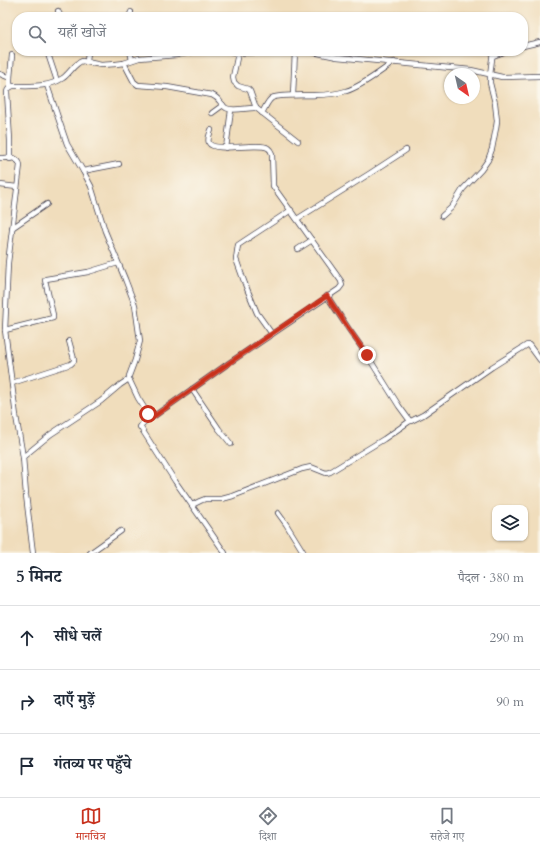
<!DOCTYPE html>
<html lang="hi">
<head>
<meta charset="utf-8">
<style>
  body { margin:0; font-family:Cardo,"Noto Serif Devanagari",serif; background:#f2f2f3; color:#1f2937 }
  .controls { position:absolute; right:12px; bottom:12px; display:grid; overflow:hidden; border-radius:8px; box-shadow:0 1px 3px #0004 }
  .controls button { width:36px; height:36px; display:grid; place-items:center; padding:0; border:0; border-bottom:1px solid #e0e1e3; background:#fff; color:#1f2937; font:20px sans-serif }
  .compass { position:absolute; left:444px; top:68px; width:36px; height:36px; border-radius:50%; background:#fff; box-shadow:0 1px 3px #0004; rotate:146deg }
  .stop { position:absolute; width:12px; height:12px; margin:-9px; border:3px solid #c8321e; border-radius:50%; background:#fff }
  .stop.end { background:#c8321e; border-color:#fff; box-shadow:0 1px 4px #0008 }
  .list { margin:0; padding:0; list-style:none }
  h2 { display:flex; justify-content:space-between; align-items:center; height:52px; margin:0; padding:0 16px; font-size:17px }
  h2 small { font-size:13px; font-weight:400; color:#747a83 }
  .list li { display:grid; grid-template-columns:26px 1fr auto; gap:12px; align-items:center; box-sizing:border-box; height:64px; padding:0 16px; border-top:1px solid #e0e1e3 }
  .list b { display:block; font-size:15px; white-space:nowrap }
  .list em { font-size:13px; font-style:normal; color:#747a83 }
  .icon { flex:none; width:22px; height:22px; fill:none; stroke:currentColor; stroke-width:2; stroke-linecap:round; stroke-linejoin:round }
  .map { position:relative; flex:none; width:540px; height:553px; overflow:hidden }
  .search { position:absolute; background:#fff; box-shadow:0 1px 3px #0004; left:12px; right:12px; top:12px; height:44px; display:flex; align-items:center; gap:10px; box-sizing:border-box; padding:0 14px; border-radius:16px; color:#747a83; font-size:15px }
  .sheet { height:244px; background:#fff }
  nav { display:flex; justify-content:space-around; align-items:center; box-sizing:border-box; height:56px; border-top:1px solid #e0e1e3; background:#fff; font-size:11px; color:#747a83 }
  nav a { display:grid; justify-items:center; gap:2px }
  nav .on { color:#c8321e }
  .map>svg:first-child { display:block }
</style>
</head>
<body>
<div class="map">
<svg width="540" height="553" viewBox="0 0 540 553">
  <rect width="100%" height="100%" fill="#fbf7ec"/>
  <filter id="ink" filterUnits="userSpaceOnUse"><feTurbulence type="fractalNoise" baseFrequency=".025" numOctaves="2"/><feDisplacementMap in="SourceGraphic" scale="8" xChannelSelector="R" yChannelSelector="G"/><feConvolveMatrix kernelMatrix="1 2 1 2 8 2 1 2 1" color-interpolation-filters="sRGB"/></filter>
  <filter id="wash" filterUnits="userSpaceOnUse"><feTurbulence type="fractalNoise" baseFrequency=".012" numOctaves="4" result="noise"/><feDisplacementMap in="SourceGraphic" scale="16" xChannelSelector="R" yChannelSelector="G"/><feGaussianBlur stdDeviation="0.9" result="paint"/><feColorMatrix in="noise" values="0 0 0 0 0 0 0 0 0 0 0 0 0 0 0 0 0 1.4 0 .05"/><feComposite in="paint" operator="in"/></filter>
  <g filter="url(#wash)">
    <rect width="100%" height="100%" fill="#f0ddbc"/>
  </g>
  <g filter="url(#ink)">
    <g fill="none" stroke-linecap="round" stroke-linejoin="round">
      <g stroke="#413e4e" stroke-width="6">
        <g id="minor">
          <path d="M 58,11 L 61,17"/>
          <path d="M 129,17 L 131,12"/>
          <path d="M 523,46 L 540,42"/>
          <path d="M 47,51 L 57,81"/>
          <path d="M 130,51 L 132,60"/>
          <path d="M 230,51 C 244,54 257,52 270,51"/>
          <path d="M 308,51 L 337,57 L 471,70 L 502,77 L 540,76"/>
          <path d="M 238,53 L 233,77 L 234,82 L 238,86 L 248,89 L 250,91 L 256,108"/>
          <path d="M 493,56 L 507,51"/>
          <path d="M 87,62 L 88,51"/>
          <path d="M 124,63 L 134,82 L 138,85 L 167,87 L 212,95 C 221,99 220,104 226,108 C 233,112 248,107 256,108 L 298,141"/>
          <path d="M 0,74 L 10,78"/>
          <path d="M 47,85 L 67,144 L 83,171 L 91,186 L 105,231 L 125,279 L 135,305 L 140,341 L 135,360 L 129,376 L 129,379 L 138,398 L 150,417 L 153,417 L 157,414 L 229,363 L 339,289 L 342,285 L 341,281 L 273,186 L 272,154 C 271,151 271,150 268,148 C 258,142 214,153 209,143 C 207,139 210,134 211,130"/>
          <path d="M 10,87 L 10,78 L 12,55"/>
          <path d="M 293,95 L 295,51"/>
          <path d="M 212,113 L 223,105"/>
          <path d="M 262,113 C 265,108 268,100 272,98 C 279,94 307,96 315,95 C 326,95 336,94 346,91 C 361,87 381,71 394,62"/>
          <path d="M 226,148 L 231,110"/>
          <path d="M 0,158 C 8,158 18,156 20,165 L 8,263 L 5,330 L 16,416 L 23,457 L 26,495 L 33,553"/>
          <path d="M 10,159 L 10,140 L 7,92 C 8,88 10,87 13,86 C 31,86 47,88 63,78 C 70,73 74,64 82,61 L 101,65 L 116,64 L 124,63 L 139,58 L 177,55 L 196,51"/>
          <path d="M 83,171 L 119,164"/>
          <path d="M 0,185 L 17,187"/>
          <path d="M 442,216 L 452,207 L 463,189 L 481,170 L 488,160 L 492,149 L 496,128 L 497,121 L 495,103 L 490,83 L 490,75 L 493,51"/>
          <path d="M 297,219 L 369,174 L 406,150"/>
          <path d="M 12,228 L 47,204"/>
          <path d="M 298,249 L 312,240"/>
          <path d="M 327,296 L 348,328 L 367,355 L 399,406 L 410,421 L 411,421 L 423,415 L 492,367 L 527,345 L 529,345 L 540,360"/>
          <path d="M 5,330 L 53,318 L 53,315 L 45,280 L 46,279 L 88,272 L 118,263"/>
          <path d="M 272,334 L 257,313 L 245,284 L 236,259 L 238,245 L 291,210"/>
          <path d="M 12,383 L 71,364 L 74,361 L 74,359 L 69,341"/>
          <path d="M 192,389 L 219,429 L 231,444"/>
          <path d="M 150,417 L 142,424 L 140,427 L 141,428 L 175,481 L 225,553"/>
          <path d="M 23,457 L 51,434 L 101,401 L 120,385 L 129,379"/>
          <path d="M 192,505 L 200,501 L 205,499 L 222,499 L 233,496 L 302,469 L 311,467 L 326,473 L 330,472 L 384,439 L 410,421"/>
          <path d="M 278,513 L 286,524 L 304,553"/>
          <path d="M 90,553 L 121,531"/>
        </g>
      </g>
      <use href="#minor" stroke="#fff" stroke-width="4.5"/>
    </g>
  </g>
  <g fill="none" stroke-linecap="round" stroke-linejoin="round" filter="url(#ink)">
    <path stroke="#c8321e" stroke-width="5" d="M 148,414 L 150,417 L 153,417 L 229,363 L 327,296 L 348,328 L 367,355"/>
  </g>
</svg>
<div class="controls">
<button><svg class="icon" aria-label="layers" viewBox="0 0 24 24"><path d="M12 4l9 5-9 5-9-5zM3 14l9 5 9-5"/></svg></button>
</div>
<svg class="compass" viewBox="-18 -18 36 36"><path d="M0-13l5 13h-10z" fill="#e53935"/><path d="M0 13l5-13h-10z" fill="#747a83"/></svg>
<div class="stop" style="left:148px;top:414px"></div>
<div class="stop end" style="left:367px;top:355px"></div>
<div class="search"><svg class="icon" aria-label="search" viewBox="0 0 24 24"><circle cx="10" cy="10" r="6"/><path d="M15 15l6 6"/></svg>यहाँ खोजें</div>
</div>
<section class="sheet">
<h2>5 मिनट<small>पैदल · 380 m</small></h2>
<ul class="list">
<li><svg class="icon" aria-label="ahead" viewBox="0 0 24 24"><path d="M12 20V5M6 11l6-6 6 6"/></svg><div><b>सीधे चलें</b></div><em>290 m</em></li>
<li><svg class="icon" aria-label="right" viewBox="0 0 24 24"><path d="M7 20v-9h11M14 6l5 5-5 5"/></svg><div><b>दाएँ मुड़ें</b></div><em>90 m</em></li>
<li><svg class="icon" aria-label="arrive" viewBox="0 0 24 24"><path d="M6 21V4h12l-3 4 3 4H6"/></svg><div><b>गंतव्य पर पहुँचे</b></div></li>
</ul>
</section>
<nav>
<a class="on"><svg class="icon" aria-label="map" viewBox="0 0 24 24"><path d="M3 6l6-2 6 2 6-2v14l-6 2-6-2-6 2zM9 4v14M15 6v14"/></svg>मानचित्र</a>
<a><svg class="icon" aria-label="directions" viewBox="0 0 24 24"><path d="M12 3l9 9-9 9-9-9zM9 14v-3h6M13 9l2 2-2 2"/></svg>दिशा</a>
<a><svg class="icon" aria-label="saved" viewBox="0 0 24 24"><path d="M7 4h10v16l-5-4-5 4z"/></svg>सहेजे गए</a>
</nav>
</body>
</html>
